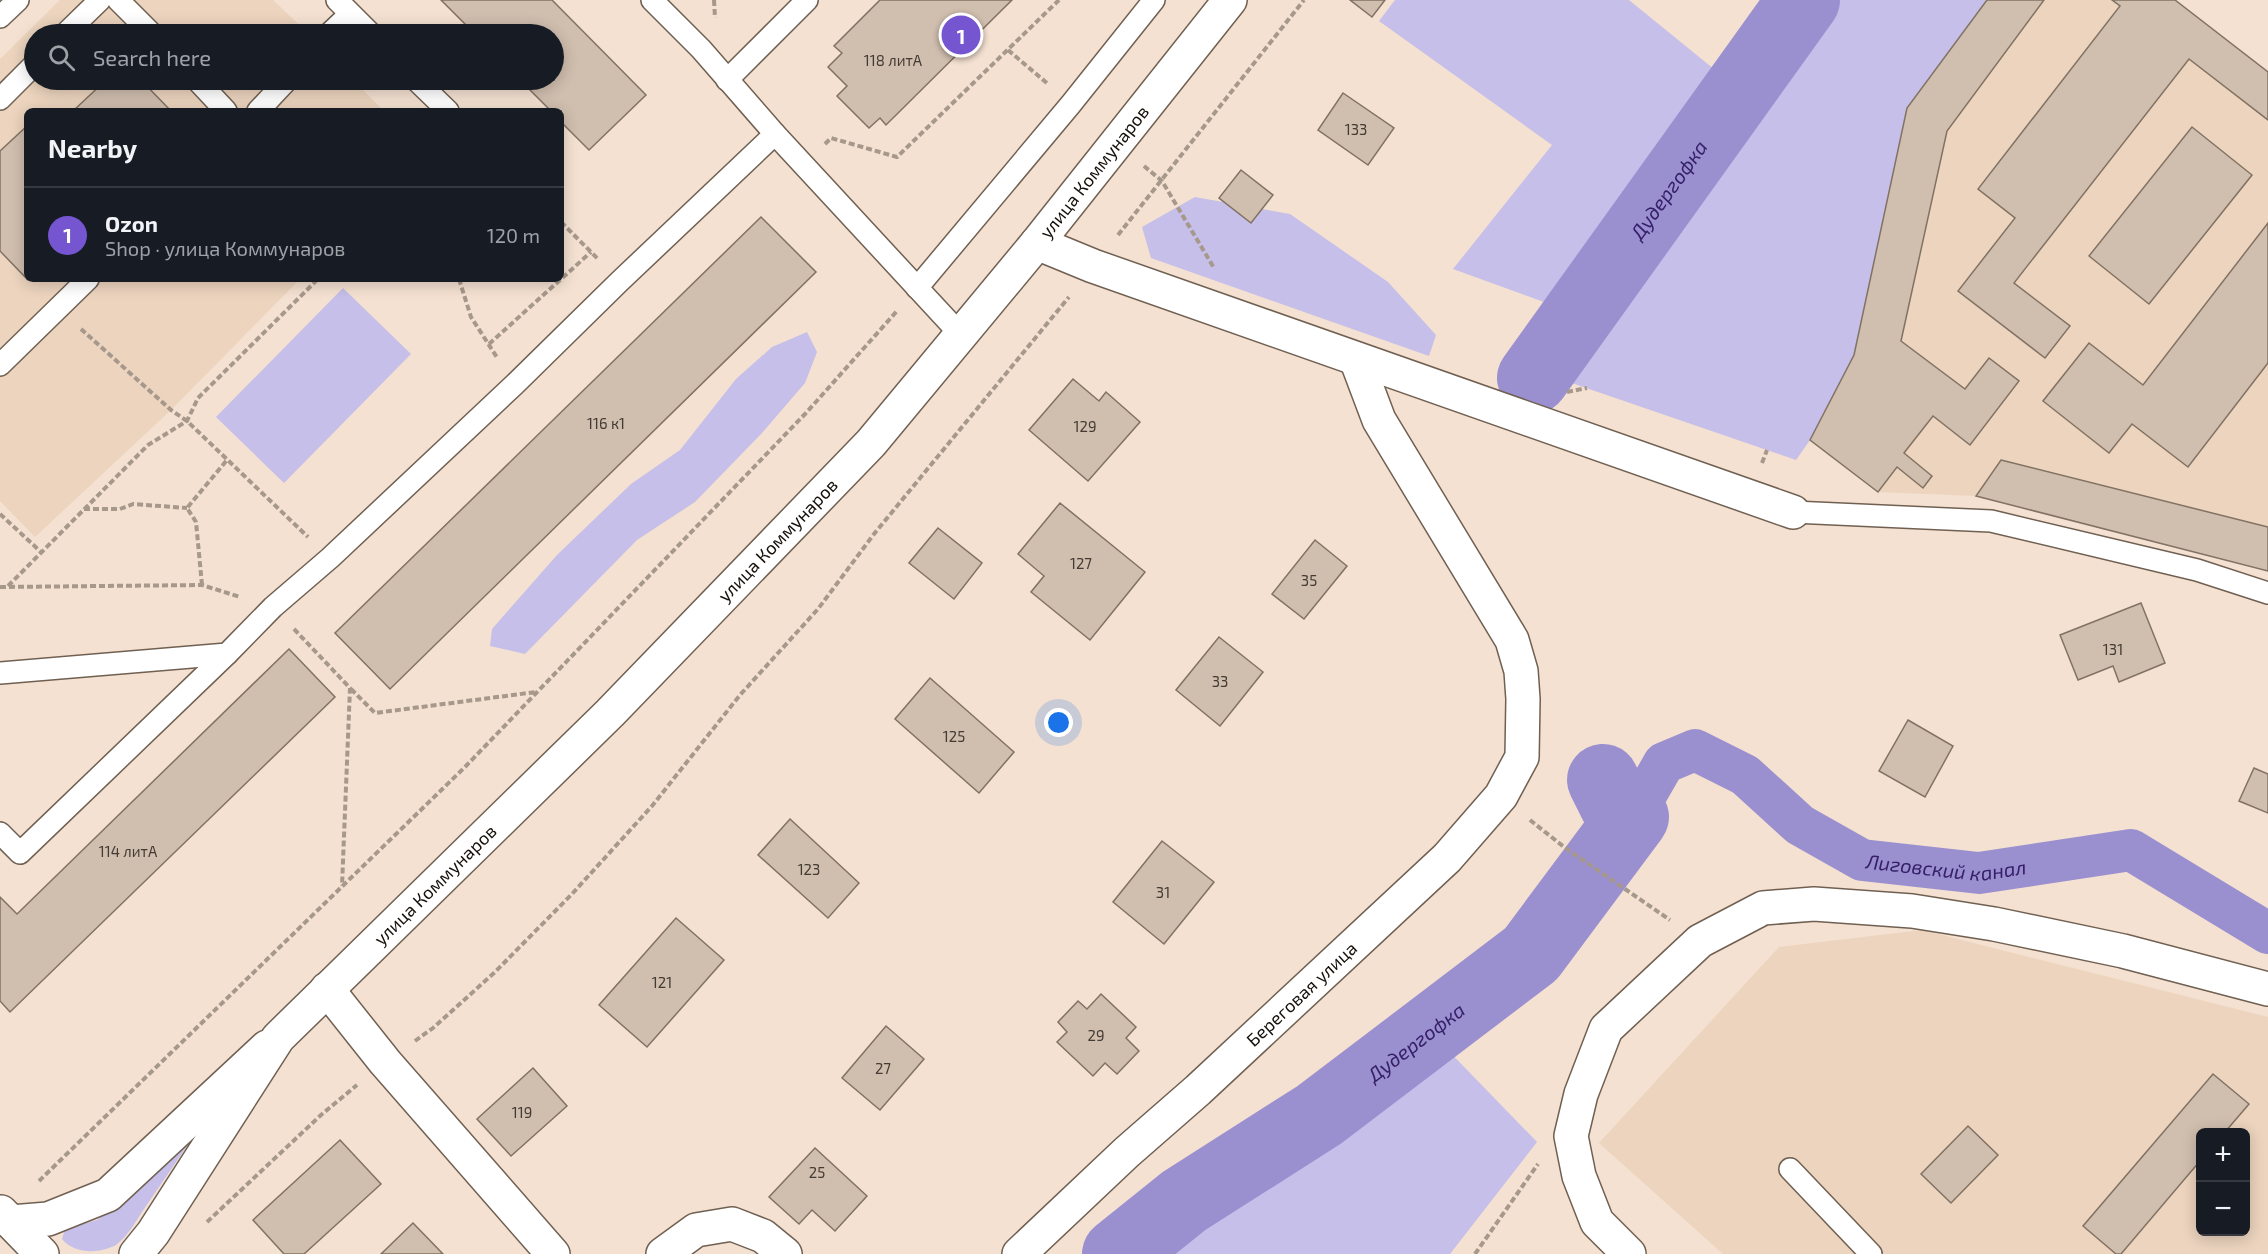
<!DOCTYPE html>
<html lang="en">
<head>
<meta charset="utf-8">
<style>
  body { margin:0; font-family:"Exo 2",sans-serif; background:#242831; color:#f1f3f6 }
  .controls { position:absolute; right:18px; bottom:18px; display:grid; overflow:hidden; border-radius:9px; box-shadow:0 3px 15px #0003 }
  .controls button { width:54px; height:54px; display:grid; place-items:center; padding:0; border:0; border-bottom:2px solid #363941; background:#171b24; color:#f1f3f6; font:30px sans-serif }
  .you { position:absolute; left:1059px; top:723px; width:21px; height:21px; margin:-15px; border:4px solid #fff; border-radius:50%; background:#1a73e8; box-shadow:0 0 0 9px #1a73e833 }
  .badge { display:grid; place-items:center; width:39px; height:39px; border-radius:50%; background:#7656d0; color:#fff; font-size:20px; font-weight:700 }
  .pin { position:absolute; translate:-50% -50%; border:3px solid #fff; box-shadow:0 2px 6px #0006 }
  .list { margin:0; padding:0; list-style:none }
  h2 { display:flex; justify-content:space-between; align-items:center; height:78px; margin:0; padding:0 24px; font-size:26px }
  h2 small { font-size:20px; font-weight:400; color:#9ea1a6 }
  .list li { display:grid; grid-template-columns:39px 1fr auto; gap:18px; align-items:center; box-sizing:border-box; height:96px; padding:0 24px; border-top:2px solid #363941 }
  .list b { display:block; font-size:22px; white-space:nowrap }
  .list p { margin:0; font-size:20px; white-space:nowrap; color:#9ea1a6 }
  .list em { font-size:20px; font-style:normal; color:#9ea1a6 }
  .icon { flex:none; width:33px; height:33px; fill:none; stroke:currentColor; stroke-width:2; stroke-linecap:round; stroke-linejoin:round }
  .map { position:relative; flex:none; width:2268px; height:1254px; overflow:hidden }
  .search { position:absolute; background:#171b24; box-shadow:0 3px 15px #0003; left:24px; top:24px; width:540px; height:66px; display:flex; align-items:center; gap:15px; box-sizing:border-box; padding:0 21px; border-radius:33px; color:#9ea1a6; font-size:22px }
  .panel { position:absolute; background:#171b24; box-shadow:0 3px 15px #0003; left:24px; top:108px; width:540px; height:174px; border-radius:9px }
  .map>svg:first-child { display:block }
</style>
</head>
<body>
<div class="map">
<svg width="2268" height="1254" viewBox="0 0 2268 1254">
  <rect width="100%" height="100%" fill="#f4e1d1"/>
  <g fill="#ecd4be" fill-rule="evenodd">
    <path d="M 60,0 L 273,0 L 309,34 L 34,34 L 34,80 L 353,80 L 384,111 L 27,111 L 27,279 L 300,279 L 171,410 L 35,537 L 0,501 L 0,59 Z"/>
    <path d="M 1987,0 L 2175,0 L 2268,72 L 2268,571 L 1976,496 L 1878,492 L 1810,440 L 1907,108 Z"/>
    <path d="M 1922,930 L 2268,1017 L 2268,1254 L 1723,1254 L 1599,1143 L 1779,947 ZM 2200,1132 L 2246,1132 L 2246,1232 L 2200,1232 Z"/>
  </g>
  <g fill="#c5bfe9">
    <path d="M 1395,0 L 1629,0 L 1736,87 L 1574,313 L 1453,269 L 1552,145 L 1379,21 Z"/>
    <path d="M 1823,0 L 1987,0 L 1907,108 L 1854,355 L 1810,440 L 1796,460 L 1557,378 Z"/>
    <path d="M 1195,197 L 1290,214 L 1388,282 L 1436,335 L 1429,356 L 1151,258 L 1142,227 Z"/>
    <path d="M 343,288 L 411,354 L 284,483 L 216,417 Z"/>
    <path d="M 807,332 L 817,352 L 805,383 L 762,433 L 695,502 L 637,540 L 525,654 L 490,646 L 492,629 L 557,555 L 631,484 L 680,450 L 736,379 L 772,347 Z"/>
    <path d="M 1439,1041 L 1537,1142 L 1450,1254 L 1133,1254 L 1183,1215 L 1272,1167 Z"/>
    <path d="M 189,1139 L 189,1143 C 174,1165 159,1187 144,1209 C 136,1221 128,1236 116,1245 C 99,1254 74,1254 62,1239 L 65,1229 L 97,1220 L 110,1211 Z"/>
  </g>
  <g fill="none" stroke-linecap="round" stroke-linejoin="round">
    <path stroke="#9b90cf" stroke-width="42" id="s1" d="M 1633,817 L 1664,763 L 1695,750 L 1745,775 L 1800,825 L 1862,860 L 1979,873 L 2131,850 L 2268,933"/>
    <g stroke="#9b90cf" stroke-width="72">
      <path id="s2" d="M 1533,378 L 1804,0"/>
      <path id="s3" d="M 1118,1254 L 1184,1201 L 1319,1115 L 1531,954 L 1633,817 L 1615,804 L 1603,780"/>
    </g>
  </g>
  <g fill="#d0beae" stroke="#827263" stroke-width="1.5">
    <path d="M 441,0 L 552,0 L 646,95 L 589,150 L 561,122 L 561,111 L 551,111 L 520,80 L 554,80 L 554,34 L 475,34 Z"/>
    <path d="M 880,0 L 1012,0 L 886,125 L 880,118 L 869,128 L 837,96 L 847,86 L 828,67 L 842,53 L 834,46 Z"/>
    <path d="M 1350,0 L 1385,0 L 1372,17 Z"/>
    <path d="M 1987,0 L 2044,0 L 1947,131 L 1901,341 L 1965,389 L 1989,358 L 2019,381 L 1970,445 L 1933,416 L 1904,453 L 1932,476 L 1923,488 L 1897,467 L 1878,492 L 1810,440 L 1854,355 L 1907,108 Z"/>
    <path d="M 2112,0 L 2175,0 L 2268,72 L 2268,120 L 2189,59 L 2014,283 L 2070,326 L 2045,358 L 1958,291 L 2015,218 L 1978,189 L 2120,6 Z"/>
    <path d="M 106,80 L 141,80 L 171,111 L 73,111 Z"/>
    <path d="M 1343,93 L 1394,128 L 1368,165 L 1318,130 Z"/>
    <path d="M 27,126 L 27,279 L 30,279 L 28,280 L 0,251 L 0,151 Z"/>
    <path d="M 2192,127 L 2252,175 L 2149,304 L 2089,256 Z"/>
    <path d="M 1241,170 L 1273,195 L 1251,223 L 1219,198 Z"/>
    <path d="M 761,217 L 816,272 L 390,689 L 335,633 Z"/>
    <path d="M 2268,223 L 2268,363 L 2188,467 L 2132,424 L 2109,453 L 2043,401 L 2089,343 L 2143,385 Z"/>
    <path d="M 1073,379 L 1099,401 L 1106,392 L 1140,422 L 1088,481 L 1029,430 Z"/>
    <path d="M 2001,460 L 2268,527 L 2268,571 L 1976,496 Z"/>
    <path d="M 1060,503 L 1145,572 L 1090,640 L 1031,592 L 1044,576 L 1018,554 Z"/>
    <path d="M 938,528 L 982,563 L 954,599 L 909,563 Z"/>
    <path d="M 1315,540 L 1347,566 L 1304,619 L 1272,594 Z"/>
    <path d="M 2141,603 L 2165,663 L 2119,682 L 2113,666 L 2078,680 L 2060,635 Z"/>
    <path d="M 1219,637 L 1263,672 L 1220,726 L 1176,690 Z"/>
    <path d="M 289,649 L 335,697 L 10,1012 L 0,1001 L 0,897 L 17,914 Z"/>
    <path d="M 930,678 L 1014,752 L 979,793 L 895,719 Z"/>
    <path d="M 1908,720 L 1953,746 L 1925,797 L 1879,771 Z"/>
    <path d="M 2254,768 L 2268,774 L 2268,813 L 2239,801 Z"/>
    <path d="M 790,819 L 859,883 L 828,918 L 758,855 Z"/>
    <path d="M 1162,841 L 1214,882 L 1164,944 L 1113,902 Z"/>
    <path d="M 676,918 L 724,960 L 647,1047 L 599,1005 Z"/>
    <path d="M 1101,994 L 1136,1027 L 1126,1038 L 1139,1051 L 1117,1074 L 1105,1063 L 1093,1076 L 1057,1042 L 1067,1032 L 1058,1022 L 1078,1001 L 1087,1009 Z"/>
    <path d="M 886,1026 L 924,1059 L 880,1110 L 842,1078 Z"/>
    <path d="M 533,1068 L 567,1106 L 511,1156 L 477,1119 Z"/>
    <path d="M 2213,1074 L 2249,1104 L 2225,1132 L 2200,1132 L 2200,1161 L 2121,1254 L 2116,1254 L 2083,1226 Z"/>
    <path d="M 1968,1126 L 1998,1155 L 1951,1203 L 1921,1174 Z"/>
    <path d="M 340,1140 L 381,1184 L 304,1254 L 284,1254 L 253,1220 Z"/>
    <path d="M 815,1148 L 867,1196 L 835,1231 L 812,1210 L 799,1224 L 769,1197 Z"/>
    <path d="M 413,1223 L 443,1254 L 381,1254 Z"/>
  </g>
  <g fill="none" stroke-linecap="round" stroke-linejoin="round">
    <g stroke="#706052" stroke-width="24">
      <g id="lane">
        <path d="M 118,0 L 152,34"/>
        <path d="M 337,0 L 371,34"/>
        <path d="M 652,0 L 701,49 L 775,134 L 961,335"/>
        <path d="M 0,17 L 18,0"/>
        <path d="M 65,34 L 100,0"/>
        <path d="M 329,34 L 350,14"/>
        <path d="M 197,80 L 226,111"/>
        <path d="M 416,80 L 448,111"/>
        <path d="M 727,80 L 807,0"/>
        <path d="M 0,99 L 34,65"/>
        <path d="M 258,111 L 287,80"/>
        <path d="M 917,288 L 1071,104 L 1154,0"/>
        <path d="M 0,365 L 88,279"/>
        <path d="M 1793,512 L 1991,521 L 2197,570 L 2268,593"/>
        <path d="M 0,673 L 227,654 L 273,607 L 330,558 L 514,385 L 620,281 L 775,134"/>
        <path d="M 0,833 L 20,853 L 227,654"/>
        <path d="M 1790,1169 L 1871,1254"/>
      </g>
    </g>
    <g stroke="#706052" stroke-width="36">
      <g id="street">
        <path d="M 1037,243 L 1093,266 L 1793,512"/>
        <path d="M 327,989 L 385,1062 L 553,1254"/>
        <path d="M 1,1212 L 42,1254"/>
        <path d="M 11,1222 L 48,1219 L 108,1195 L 267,1047"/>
        <path d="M 663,1254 L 696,1230 L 732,1224 L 763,1236 L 785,1254"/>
        <path id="s4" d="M 1019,1254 L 1127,1152 L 1198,1090 L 1447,858 L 1501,796 L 1522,757 L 1523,699 L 1521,671 L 1512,640 L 1379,420 L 1356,359"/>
        <path d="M 1629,1254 L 1597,1222 L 1579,1176 L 1571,1136 L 1581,1094 L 1606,1029 L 1700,941 L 1763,908 L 1814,904 L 1912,911 L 1994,924 L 2123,951 L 2268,989"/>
      </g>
    </g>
    <g stroke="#706052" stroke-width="36">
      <g id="secondary">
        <path id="s5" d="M 136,1254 L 153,1233 L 278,1038 L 610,713 L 871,443 L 1037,243 L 1230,0"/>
      </g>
    </g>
    <g stroke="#a7988c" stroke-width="4" stroke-dasharray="6 3" stroke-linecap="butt">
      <path d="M 714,0 L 715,18"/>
      <path d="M 1008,50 L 1048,84"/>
      <path d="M 825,144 L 831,138 L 897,157 L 1059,0"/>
      <path d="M 1144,166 L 1162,181 L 1214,268"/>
      <path d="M 561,222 L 599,260"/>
      <path d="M 1118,235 L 1304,0"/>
      <path d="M 459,279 L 471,317 L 498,359"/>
      <path d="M 81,329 L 171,410 L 187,421 L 308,537"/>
      <path d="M 489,344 L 591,252"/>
      <path d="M 1567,392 L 1587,388"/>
      <path d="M 1762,463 L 1767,450"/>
      <path d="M 84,509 L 120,509 L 133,504 L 187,508"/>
      <path d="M 0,514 L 41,552"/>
      <path d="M 202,585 L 196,522 L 187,508 L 227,460"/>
      <path d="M 8,586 L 148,445 L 187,421 L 198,398 L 318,279"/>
      <path d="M 0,587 L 202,585 L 240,597"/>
      <path d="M 294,629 L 350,688 L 342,886"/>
      <path d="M 351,689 L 375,713 L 536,692"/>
      <path d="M 1530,820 L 1564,847 L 1670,920"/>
      <path d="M 415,1041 L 433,1028 L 494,973 L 572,894 L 652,806 L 740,695 L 818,609 L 874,534 L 1069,297"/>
      <path d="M 39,1181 L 464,768 L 806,413 L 897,311"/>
      <path d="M 207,1222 L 321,1115 L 357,1085"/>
      <path d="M 1475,1254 L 1538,1164"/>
    </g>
    <use href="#lane" stroke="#fff" stroke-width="21"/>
    <use href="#street" stroke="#fff" stroke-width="33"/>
    <use href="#secondary" stroke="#fff" stroke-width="33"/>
  </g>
  <g text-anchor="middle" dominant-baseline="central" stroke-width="4.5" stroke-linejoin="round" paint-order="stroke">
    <g font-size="15" fill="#443c34">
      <text x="893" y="60">118 литА</text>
      <text x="1356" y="129">133</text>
      <text x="606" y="423">116 к1</text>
      <text x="1085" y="426">129</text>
      <text x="1081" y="563">127</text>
      <text x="1309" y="580">35</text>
      <text x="2113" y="649">131</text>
      <text x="1220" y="681">33</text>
      <text x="954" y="736">125</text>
      <text x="128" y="851">114 литА</text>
      <text x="809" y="869">123</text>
      <text x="1163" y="892">31</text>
      <text x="662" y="982">121</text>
      <text x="1096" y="1035">29</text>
      <text x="883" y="1068">27</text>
      <text x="522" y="1112">119</text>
      <text x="817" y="1172">25</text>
    </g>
    <g font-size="18" fill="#16100b" stroke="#fff">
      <text stroke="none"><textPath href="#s5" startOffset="1450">улица Коммунаров</textPath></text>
      <text stroke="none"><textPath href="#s5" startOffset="964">улица Коммунаров</textPath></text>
      <text stroke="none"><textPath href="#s5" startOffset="478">улица Коммунаров</textPath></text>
      <text stroke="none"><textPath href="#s4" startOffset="384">Береговая улица</textPath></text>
    </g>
    <g font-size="20" font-style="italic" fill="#36206a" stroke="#fff">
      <text stroke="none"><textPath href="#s2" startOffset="232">Дудергофка</textPath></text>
      <text stroke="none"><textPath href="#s1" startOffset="382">Лиговский канал</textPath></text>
      <text stroke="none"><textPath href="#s3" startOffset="366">Дудергофка</textPath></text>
    </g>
  </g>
</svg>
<div class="controls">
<button>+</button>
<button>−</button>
</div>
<div class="you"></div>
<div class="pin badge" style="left:961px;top:35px">1</div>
<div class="search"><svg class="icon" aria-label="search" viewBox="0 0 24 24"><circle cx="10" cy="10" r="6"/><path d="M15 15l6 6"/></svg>Search here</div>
<section class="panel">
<h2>Nearby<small></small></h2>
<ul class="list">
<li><span class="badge">1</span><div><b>Ozon</b><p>Shop · улица Коммунаров</p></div><em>120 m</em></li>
</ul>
</section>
</div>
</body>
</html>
